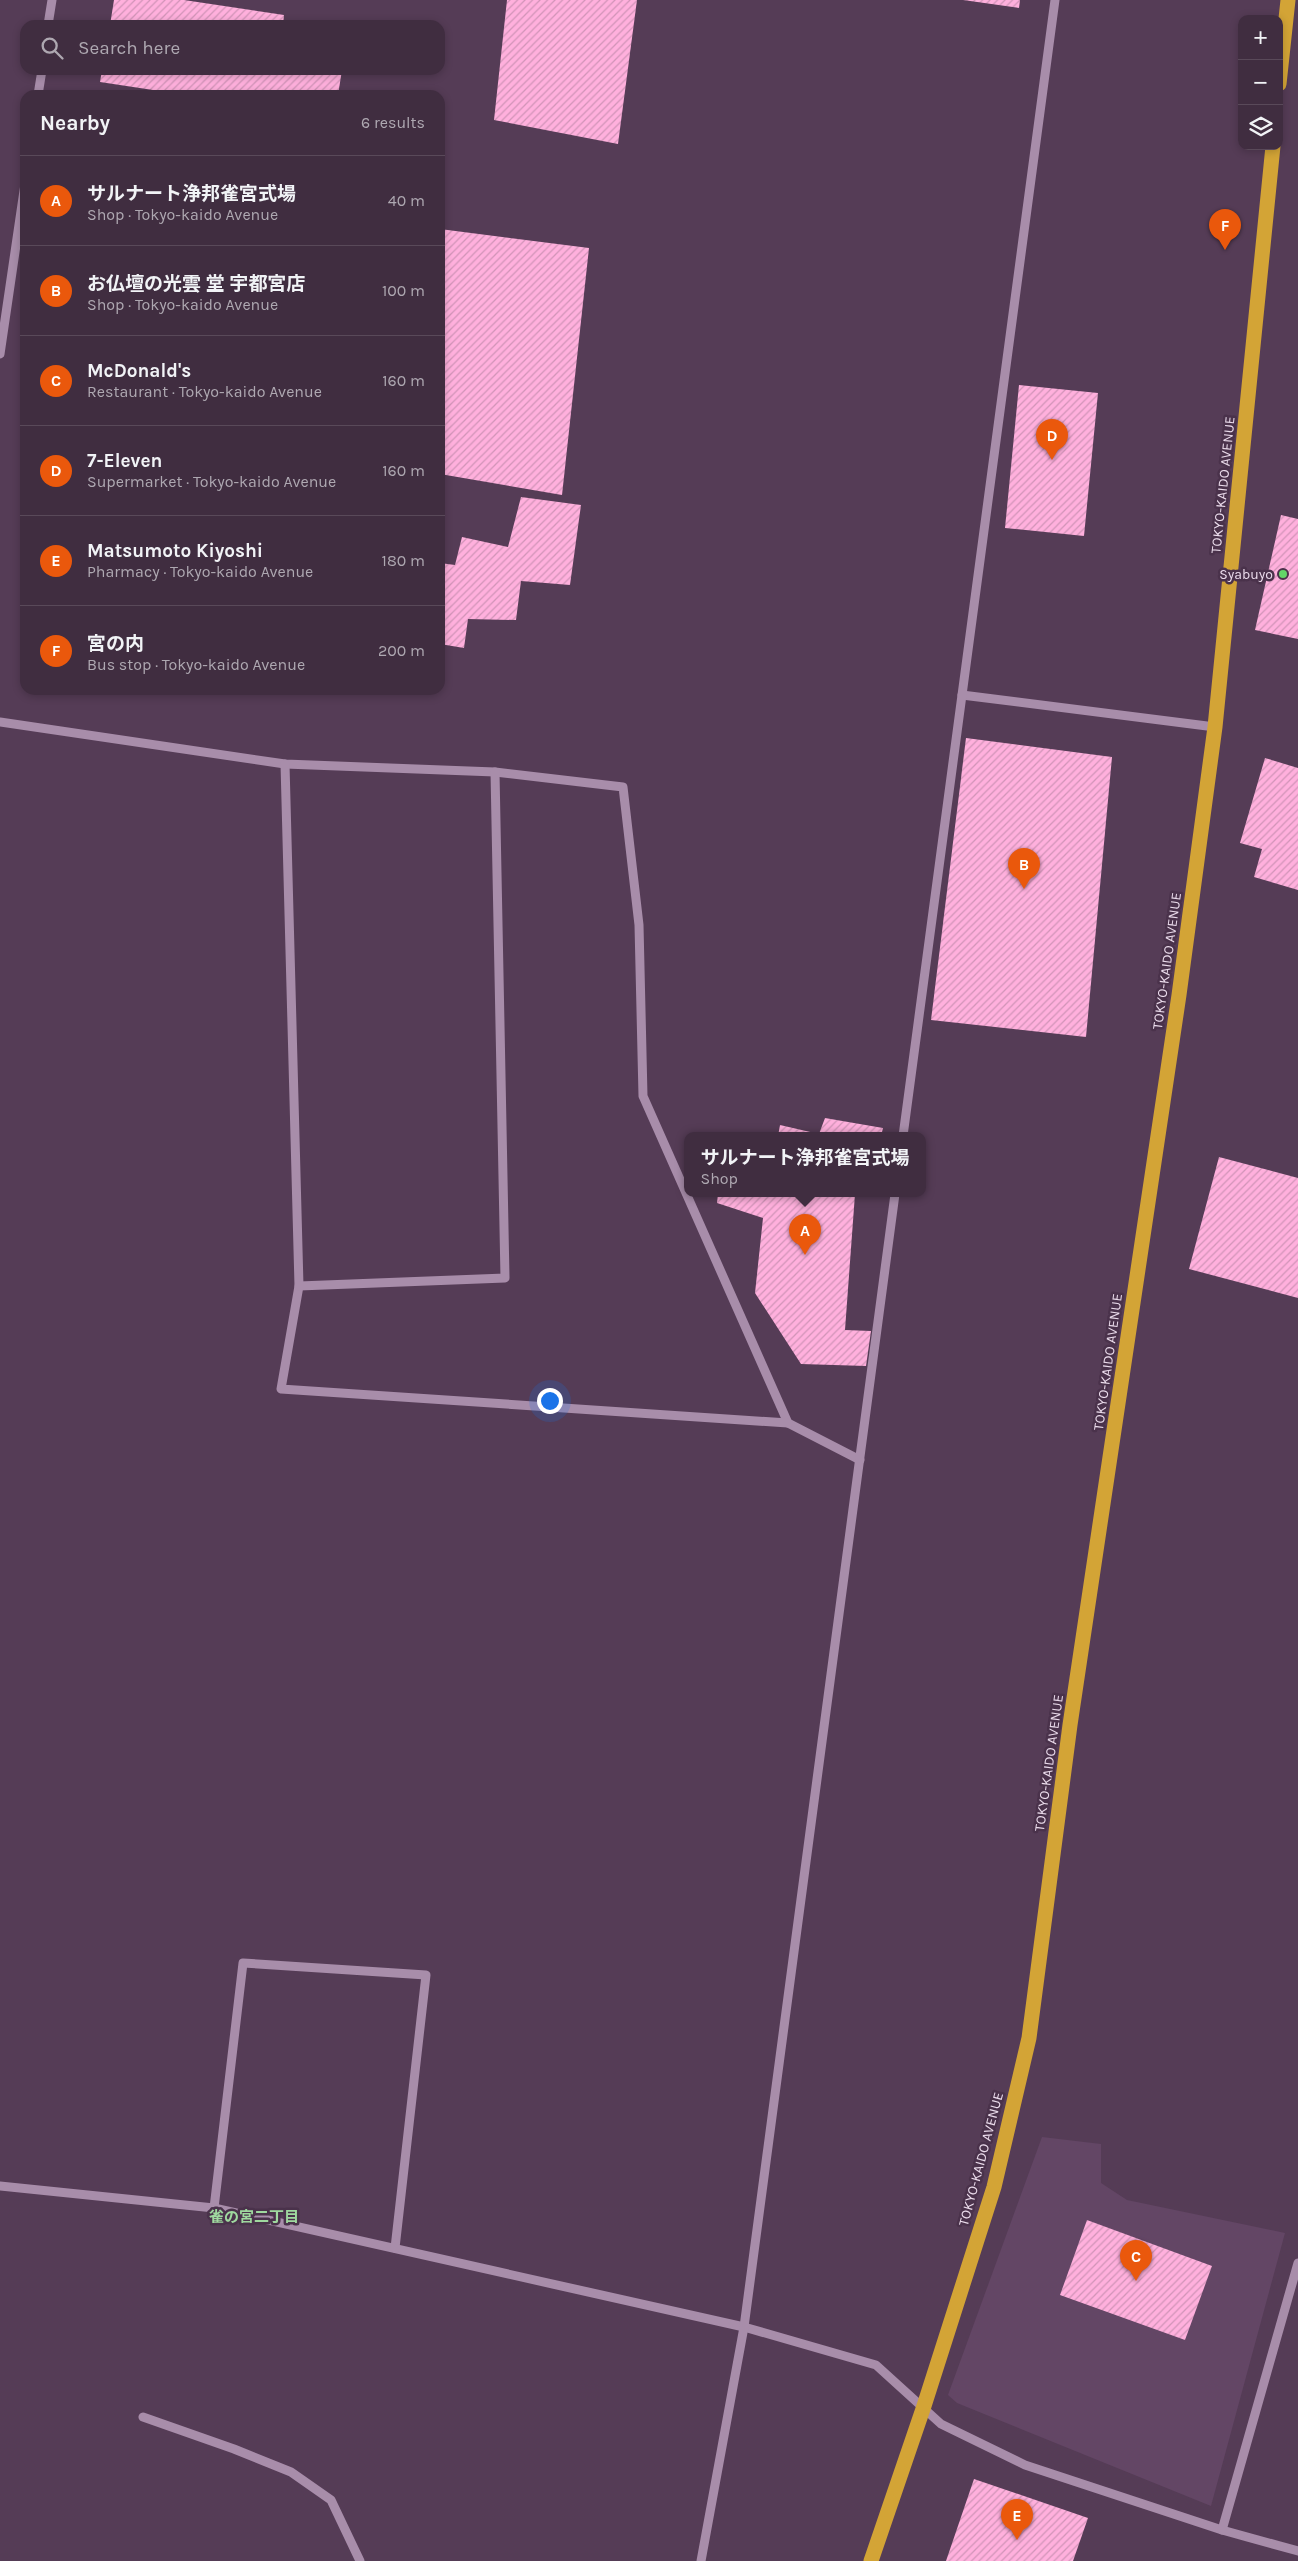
<!DOCTYPE html>
<html lang="en">
<head>
<meta charset="utf-8">
<style>
  body { margin:0; font-family:Karla,"Noto Sans JP",sans-serif; background:#473547; color:#f1f3f6 }
  .controls { position:absolute; right:15px; top:15px; display:grid; overflow:hidden; border-radius:10px; box-shadow:0 2px 8px #0003 }
  .controls button { width:45px; height:45px; display:grid; place-items:center; padding:0; border:0; border-bottom:1px solid #594959; background:#402d40; color:#f1f3f6; font:25px sans-serif }
  .you { position:absolute; left:549px; top:1400px; width:18px; height:18px; margin:-12px; border:4px solid #fff; border-radius:50%; background:#1a73e8; box-shadow:0 0 0 8px #1a73e833 }
  .badge { display:grid; place-items:center; width:32px; height:32px; border-radius:50%; background:#ea580c; color:#fff; font-size:16px; font-weight:700 }
  .pin { position:absolute; translate:-50% -41px; filter:drop-shadow(0 1px 2px #0008) }
  .pin::after { content:''; position:absolute; top:26px; width:18px; height:15px; background:inherit; clip-path:polygon(0 0,100% 0,50% 100%) }
  .popup { position:absolute; left:684px; top:1132px; width:242px; height:65px; box-sizing:border-box; display:grid; place-content:center; border-radius:10px; background:#402d40; filter:drop-shadow(0 1px 4px #0005); font-size:16px; white-space:nowrap; color:#aea8b1 }
  .popup b { font-size:19px; color:#f1f3f6 }
  .popup::after { content:''; position:absolute; left:50%; top:100%; margin-left:-10px; border:10px solid transparent; border-top-color:#402d40 }
  .list { margin:0; padding:0; list-style:none }
  h2 { display:flex; justify-content:space-between; align-items:center; height:65px; margin:0; padding:0 20px; font-size:21px }
  h2 small { font-size:16px; font-weight:400; color:#aea8b1 }
  .list li { display:grid; grid-template-columns:32px 1fr auto; gap:15px; align-items:center; box-sizing:border-box; height:90px; padding:0 20px; border-top:1px solid #594959 }
  .list b { display:block; font-size:19px; white-space:nowrap }
  .list p { margin:0; font-size:16px; white-space:nowrap; color:#aea8b1 }
  .list em { font-size:16px; font-style:normal; color:#aea8b1 }
  .icon { flex:none; width:28px; height:28px; fill:none; stroke:currentColor; stroke-width:2; stroke-linecap:round; stroke-linejoin:round }
  .map { position:relative; flex:none; width:1298px; height:2561px; overflow:hidden }
  .search { position:absolute; background:#402d40; box-shadow:0 2px 8px #0003; left:20px; top:20px; width:425px; height:55px; display:flex; align-items:center; gap:12px; box-sizing:border-box; padding:0 18px; border-radius:15px; color:#aea8b1; font-size:19px }
  .panel { position:absolute; background:#402d40; box-shadow:0 2px 8px #0003; left:20px; top:90px; width:425px; height:605px; border-radius:15px }
  .map>svg:first-child { display:block }
</style>
</head>
<body>
<div class="map">
<svg width="1298" height="2561" viewBox="0 0 1298 2561">
  <defs>
    <pattern id="building-hatch" width="6" height="6" patternUnits="userSpaceOnUse" patternTransform="scale(1.25)"><rect width="6" height="6" fill="#ffb0dd"/><path d="M-1 1l2-2M0 6l6-6M5 7l2-2" fill="none" stroke="#d194b8"/></pattern>
  </defs>
  <rect width="100%" height="100%" fill="#553c56"/>
  <path fill="#634665" d="M 1042,2137 L 1101,2144 L 1101,2183 L 1127,2200 L 1285,2233 L 1211,2506 L 957,2403 L 948,2395 Z"/>
  <g fill="url(#building-hatch)">
    <path d="M 114,0 L 184,0 L 284,15 L 283,25 L 110,25 Z"/>
    <path d="M 507,0 L 637,0 L 618,144 L 494,120 Z"/>
    <path d="M 963,0 L 1020,0 L 1019,8 Z"/>
    <path d="M 102,70 L 342,70 L 338,95 L 186,95 L 100,82 Z"/>
    <path d="M 440,229 L 589,248 L 562,495 L 440,474 Z"/>
    <path d="M 1019,385 L 1098,393 L 1084,536 L 1005,528 Z"/>
    <path d="M 521,497 L 581,505 L 570,585 L 521,581 L 516,620 L 468,619 L 464,648 L 440,644 L 440,563 L 455,565 L 462,537 L 508,547 Z"/>
    <path d="M 1281,515 L 1298,519 L 1298,639 L 1255,630 Z"/>
    <path d="M 966,738 L 1112,757 L 1086,1037 L 931,1020 Z"/>
    <path d="M 1265,758 L 1298,768 L 1298,890 L 1254,877 L 1262,849 L 1240,843 Z"/>
    <path d="M 825,1118 L 883,1128 L 881,1136 L 778,1136 L 780,1125 L 819,1134 Z"/>
    <path d="M 725,1132 L 749,1135 L 749,1136 L 724,1136 Z"/>
    <path d="M 1219,1157 L 1298,1178 L 1298,1298 L 1189,1269 Z"/>
    <path d="M 718,1194 L 855,1194 L 845,1330 L 871,1331 L 866,1366 L 801,1364 L 755,1293 L 763,1218 L 717,1203 Z"/>
    <path d="M 1087,2220 L 1212,2266 L 1185,2340 L 1060,2295 Z"/>
    <path d="M 974,2479 L 1088,2518 L 1073,2561 L 946,2561 Z"/>
  </g>
  <g fill="none" stroke-linecap="round" stroke-linejoin="round">
    <g stroke="#a88daa" stroke-width="9">
      <path d="M 48,25 L 52,0"/>
      <path d="M 38,95 L 42,70"/>
      <path d="M 0,354 L 25,184"/>
      <path d="M 962,695 L 1215,727"/>
      <path d="M 0,722 L 285,764 L 495,772 L 623,787 L 639,925 L 643,1096 L 788,1423 L 860,1460"/>
      <path d="M 285,764 L 299,1286 L 281,1389 L 788,1423"/>
      <path d="M 903,1136 L 1055,0"/>
      <path d="M 299,1286 L 505,1278 L 495,772"/>
      <path d="M 0,2186 L 214,2208 L 744,2327 L 876,2365 L 941,2424 L 1025,2465 L 1222,2530 L 1298,2551"/>
      <path d="M 214,2208 L 243,1963 L 426,1975 L 395,2248"/>
      <path d="M 143,2417 L 234,2449 L 291,2472 L 331,2500 L 360,2561"/>
      <path d="M 1222,2530 L 1298,2263"/>
      <path d="M 701,2561 L 744,2327 L 895,1194"/>
    </g>
    <g stroke="#d3a436" stroke-width="15">
      <path d="M 1279,84 L 1288,0"/>
      <path d="M 871,2561 L 924,2406 L 994,2187 L 1029,2038 L 1070,1725 L 1179,995 L 1215,727 L 1273,146"/>
    </g>
  </g>
  <circle fill="#63d468" stroke="#4a324b" stroke-width="2" cx="1283" cy="574" r="5"/>
  <g text-anchor="middle" dominant-baseline="central" stroke-width="5" stroke-linejoin="round" paint-order="stroke">
    <g font-size="14" fill="#ebdcec" stroke="#4a324b">
      <text transform="translate(1223 485) rotate(-84)">TOKYO-KAIDO AVENUE</text>
      <text transform="translate(1167 961) rotate(-82)">TOKYO-KAIDO AVENUE</text>
      <text transform="translate(1108 1362) rotate(-82)">TOKYO-KAIDO AVENUE</text>
      <text transform="translate(1049 1763) rotate(-82)">TOKYO-KAIDO AVENUE</text>
      <text transform="translate(981 2159) rotate(-75)">TOKYO-KAIDO AVENUE</text>
    </g>
    <g font-size="14" fill="#ebdcec" stroke="#4a324b" text-anchor="end">
      <text x="1273" y="574">Syabuyo</text>
    </g>
    <g font-size="15" font-weight="bold" fill="#9fd99f" stroke="#4a324b">
      <text x="254" y="2217">雀の宮二丁目</text>
    </g>
  </g>
</svg>
<div class="controls">
<button>+</button>
<button>−</button>
<button><svg class="icon" aria-label="layers" viewBox="0 0 24 24"><path d="M12 4l9 5-9 5-9-5zM3 14l9 5 9-5"/></svg></button>
</div>
<div class="you"></div>
<div class="pin badge" style="left:805px;top:1255px">A</div>
<div class="popup"><b>サルナート浄邦雀宮式場</b>Shop</div>
<div class="pin badge" style="left:1024px;top:889px">B</div>
<div class="pin badge" style="left:1136px;top:2281px">C</div>
<div class="pin badge" style="left:1052px;top:460px">D</div>
<div class="pin badge" style="left:1017px;top:2540px">E</div>
<div class="pin badge" style="left:1225px;top:250px">F</div>
<div class="search"><svg class="icon" aria-label="search" viewBox="0 0 24 24"><circle cx="10" cy="10" r="6"/><path d="M15 15l6 6"/></svg>Search here</div>
<section class="panel">
<h2>Nearby<small>6 results</small></h2>
<ul class="list">
<li><span class="badge">A</span><div><b>サルナート浄邦雀宮式場</b><p>Shop · Tokyo-kaido Avenue</p></div><em>40 m</em></li>
<li><span class="badge">B</span><div><b>お仏壇の光雲 堂 宇都宮店</b><p>Shop · Tokyo-kaido Avenue</p></div><em>100 m</em></li>
<li><span class="badge">C</span><div><b>McDonald's</b><p>Restaurant · Tokyo-kaido Avenue</p></div><em>160 m</em></li>
<li><span class="badge">D</span><div><b>7-Eleven</b><p>Supermarket · Tokyo-kaido Avenue</p></div><em>160 m</em></li>
<li><span class="badge">E</span><div><b>Matsumoto Kiyoshi</b><p>Pharmacy · Tokyo-kaido Avenue</p></div><em>180 m</em></li>
<li><span class="badge">F</span><div><b>宮の内</b><p>Bus stop · Tokyo-kaido Avenue</p></div><em>200 m</em></li>
</ul>
</section>
</div>
</body>
</html>
